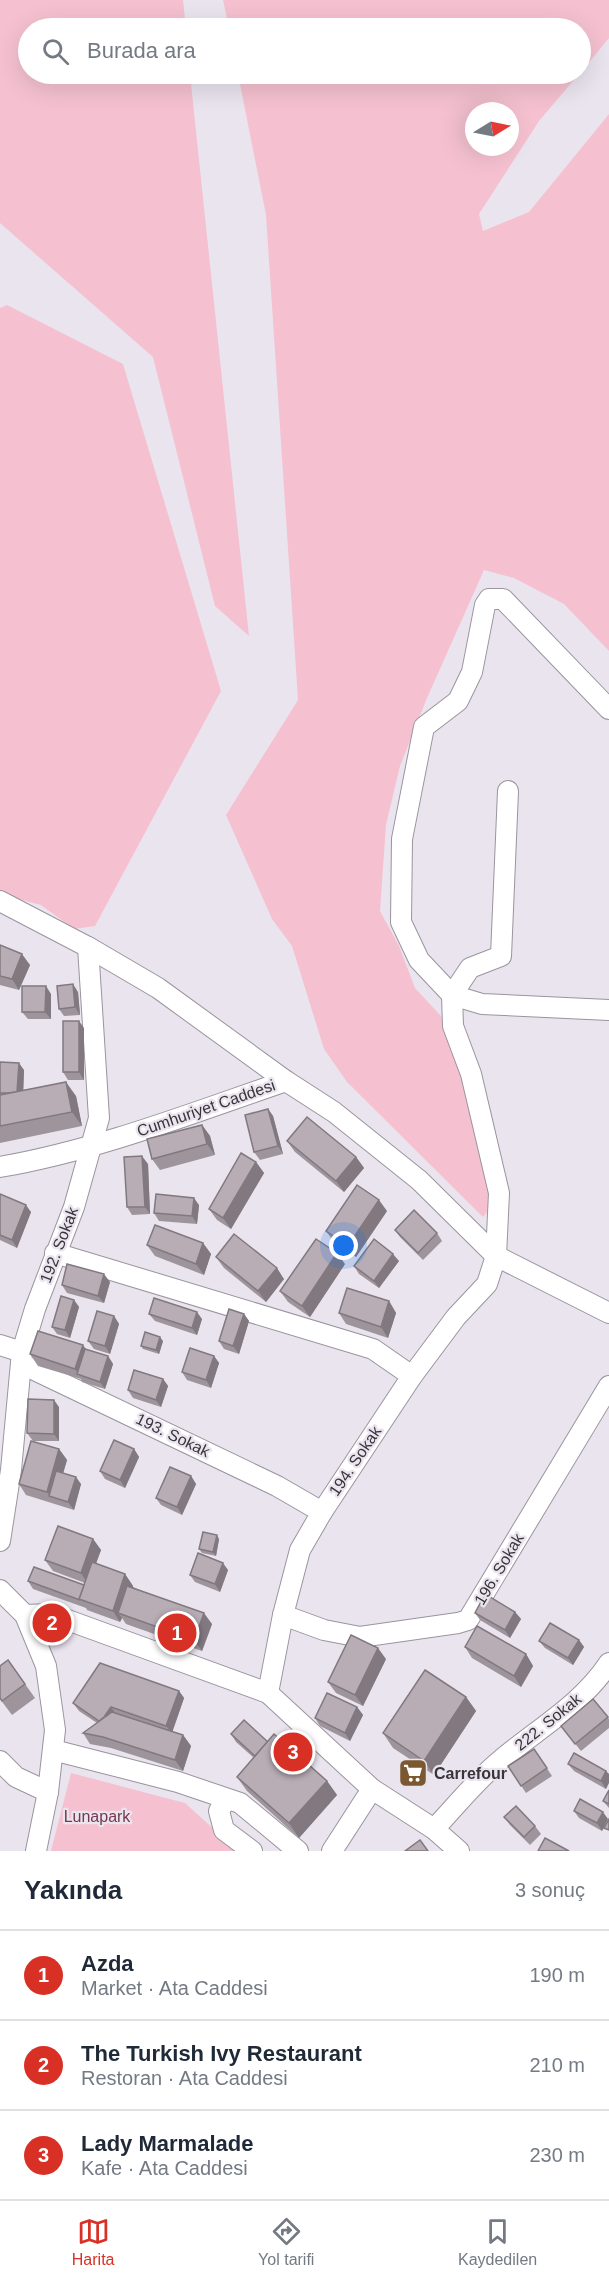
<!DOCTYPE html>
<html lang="tr">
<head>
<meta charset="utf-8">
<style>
  body { margin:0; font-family:Helvetica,sans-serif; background:#f2f2f3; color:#1f2937 }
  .compass { position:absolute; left:465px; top:102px; width:54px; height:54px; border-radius:50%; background:#fff; box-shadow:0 6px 24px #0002; rotate:80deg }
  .you { position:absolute; left:344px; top:1246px; width:21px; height:21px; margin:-15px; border:4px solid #fff; border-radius:50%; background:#1a73e8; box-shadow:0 0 0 9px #1a73e833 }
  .badge { display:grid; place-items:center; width:39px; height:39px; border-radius:50%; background:#d93025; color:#fff; font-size:20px; font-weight:700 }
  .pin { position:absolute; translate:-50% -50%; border:3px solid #fff; box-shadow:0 2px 6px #0006 }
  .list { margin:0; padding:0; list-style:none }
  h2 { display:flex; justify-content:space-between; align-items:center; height:78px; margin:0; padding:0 24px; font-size:26px }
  h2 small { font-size:20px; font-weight:400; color:#747a83 }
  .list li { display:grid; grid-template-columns:39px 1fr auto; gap:18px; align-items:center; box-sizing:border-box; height:90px; padding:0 24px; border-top:2px solid #e0e1e3 }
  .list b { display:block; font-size:22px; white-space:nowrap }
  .list p { margin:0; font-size:20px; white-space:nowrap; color:#747a83 }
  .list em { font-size:20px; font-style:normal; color:#747a83 }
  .icon { flex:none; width:33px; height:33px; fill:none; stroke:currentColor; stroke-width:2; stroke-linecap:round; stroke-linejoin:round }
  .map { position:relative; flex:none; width:609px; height:1851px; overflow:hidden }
  .search { position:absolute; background:#fff; box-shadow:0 6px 24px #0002; left:18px; right:18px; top:18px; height:66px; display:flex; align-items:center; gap:15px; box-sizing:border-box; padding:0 21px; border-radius:33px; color:#747a83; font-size:22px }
  .sheet { height:348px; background:#fff }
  nav { display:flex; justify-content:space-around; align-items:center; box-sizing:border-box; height:84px; border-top:2px solid #e0e1e3; background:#fff; font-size:16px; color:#747a83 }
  nav a { display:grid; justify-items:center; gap:3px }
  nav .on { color:#d93025 }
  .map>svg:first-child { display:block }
</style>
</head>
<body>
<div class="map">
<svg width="609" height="1851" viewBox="0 0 609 1851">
  <rect width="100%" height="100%" fill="#eae4ef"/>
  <g fill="#f5c1d0" fill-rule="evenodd">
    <path d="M 0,0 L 183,0 L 186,28 L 28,28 L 28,74 L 190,74 L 249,636 L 215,606 L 153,357 L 0,223 Z"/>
    <path d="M 223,0 L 609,0 L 609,38 L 581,72 L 580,28 L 229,28 Z"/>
    <path d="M 238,74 L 579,74 L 539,121 L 479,214 L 483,231 L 529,212 L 609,114 L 609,651 L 564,604 L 514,578 L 484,570 L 427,698 L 400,766 L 386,825 L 380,911 L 399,946 L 415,988 L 441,1016 L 463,1062 L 492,1206 L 483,1217 L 347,1082 L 324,1049 L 292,946 L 272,919 L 226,815 L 298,700 L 266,215 ZM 474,111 L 510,111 L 510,147 L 474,147 Z"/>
    <path d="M 7,305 L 123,364 L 221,691 L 95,926 L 74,929 L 41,905 L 0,894 L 0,308 Z"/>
    <path d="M 71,1773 L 185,1803 L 238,1851 L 51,1851 Z"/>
  </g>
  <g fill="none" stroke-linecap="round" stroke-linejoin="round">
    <g stroke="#9a949e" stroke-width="22">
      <g id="minor">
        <path d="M 609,709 L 503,599 L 489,599 L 485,605 L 472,672 L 458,701 L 424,727 L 402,839 L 401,922 L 419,960 L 452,995 L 482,1004 L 609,1010"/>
        <path d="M 0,901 L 88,947 L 158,988 L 286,1081"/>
        <path d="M 0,1167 C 98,1150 192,1113 286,1081 L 334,1112 L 419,1180 L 496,1256 L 609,1313"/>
        <path d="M 55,1253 L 373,1349 L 412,1376"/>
        <path d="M 0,1345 L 22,1352"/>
        <path d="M 22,1364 L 277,1486 L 322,1512"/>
        <path d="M 0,1541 L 11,1470 L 22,1352 L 35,1309 L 74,1207 L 99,1118 L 88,947"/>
        <path d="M 0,1590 L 25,1615 L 46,1666 L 55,1730 L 48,1792 L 36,1851"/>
        <path d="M 25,1615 L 51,1614 L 268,1693 L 372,1789 L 434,1829 L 459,1851"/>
        <path d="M 283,1615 L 324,1630 L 360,1637 L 458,1623 L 468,1620 L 609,1386"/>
        <path d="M 268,1693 L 283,1615 L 300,1550 L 322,1512 L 412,1376 L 456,1317 L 487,1284 L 496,1256 L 499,1193 L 471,1074 L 453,1026 L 452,995 L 470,968 L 501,956 L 508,791"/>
        <path d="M 53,1750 L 178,1782 L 240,1803 L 298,1851"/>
        <path d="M 0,1761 L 16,1777 L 48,1792"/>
        <path d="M 226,1799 L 219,1811 L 224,1830 L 252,1851"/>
        <path d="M 434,1829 C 456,1806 477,1779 502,1759 C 539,1728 582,1704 609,1663"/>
        <path d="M 332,1851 L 372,1789"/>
      </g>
    </g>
    <use href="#minor" stroke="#fff" stroke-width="20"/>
  </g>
  <g fill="#9e959c">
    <path d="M 0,945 L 30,965 L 19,990 L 0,985 Z"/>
    <path d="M 78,992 L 80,1015 L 64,1016 L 59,1009 Z"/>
    <path d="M 51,994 L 51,1019 L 28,1019 L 22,1012 Z"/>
    <path d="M 84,1028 L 84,1080 L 68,1080 L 63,1072 Z"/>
    <path d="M 0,1062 L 24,1070 L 23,1090 L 76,1096 L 82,1126 L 0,1143 Z"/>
    <path d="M 268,1109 L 273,1116 L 283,1154 L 260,1160 L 254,1152 Z"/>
    <path d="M 202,1125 L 210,1136 L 215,1155 L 160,1170 L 152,1159 Z"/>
    <path d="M 287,1141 L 356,1157 L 364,1168 L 344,1192 L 295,1152 Z"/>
    <path d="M 256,1162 L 264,1173 L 231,1229 L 217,1220 L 209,1209 Z"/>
    <path d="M 148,1164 L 150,1214 L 132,1215 L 127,1207 Z"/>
    <path d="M 0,1194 L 31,1212 L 17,1248 L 0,1240 Z"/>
    <path d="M 199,1205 L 197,1224 L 159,1221 L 154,1213 Z"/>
    <path d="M 387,1211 L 356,1257 L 334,1242 L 326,1231 Z"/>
    <path d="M 395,1230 L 437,1233 L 442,1241 L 423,1260 L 400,1237 Z"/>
    <path d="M 203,1243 L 211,1254 L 204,1275 L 155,1256 L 147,1245 Z"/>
    <path d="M 216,1257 L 284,1279 L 266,1302 L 224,1268 Z"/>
    <path d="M 399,1261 L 379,1288 L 359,1274 L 354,1266 Z"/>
    <path d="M 345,1264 L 310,1317 L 288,1302 L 280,1291 Z"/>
    <path d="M 110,1282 L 104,1303 L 67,1293 L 62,1285 Z"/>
    <path d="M 74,1300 L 79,1307 L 70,1338 L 57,1334 L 52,1327 Z"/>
    <path d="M 389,1301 L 396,1313 L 388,1338 L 346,1324 L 339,1313 Z"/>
    <path d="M 149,1314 L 202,1319 L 197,1335 L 155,1321 Z"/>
    <path d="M 244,1314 L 249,1321 L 239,1354 L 224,1349 L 219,1341 Z"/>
    <path d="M 114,1316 L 119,1324 L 110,1354 L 94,1349 L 88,1341 Z"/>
    <path d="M 163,1341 L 159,1354 L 143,1349 L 141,1346 Z"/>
    <path d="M 85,1349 L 108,1356 L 113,1364 L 105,1389 L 82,1382 L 81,1379 L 38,1366 L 30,1354 Z"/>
    <path d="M 214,1356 L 219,1363 L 211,1388 L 187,1380 L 182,1372 Z"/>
    <path d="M 163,1379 L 168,1386 L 161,1407 L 133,1398 L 128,1390 Z"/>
    <path d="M 59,1407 L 59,1441 L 33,1441 L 27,1433 Z"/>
    <path d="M 59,1449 L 67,1460 L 63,1473 L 81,1484 L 74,1510 L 26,1495 L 19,1484 Z"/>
    <path d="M 134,1449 L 139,1457 L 125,1488 L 105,1479 L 100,1471 Z"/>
    <path d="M 191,1476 L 196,1484 L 182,1515 L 161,1505 L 156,1498 Z"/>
    <path d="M 93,1539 L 101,1550 L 96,1564 L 125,1574 L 133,1586 L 133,1587 L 212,1624 L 202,1651 L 126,1624 L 122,1618 L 120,1622 L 87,1610 L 86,1608 L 33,1589 L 28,1581 L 84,1585 L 85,1583 L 53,1571 L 45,1560 Z"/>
    <path d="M 219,1539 L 216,1556 L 202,1553 L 199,1549 Z"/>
    <path d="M 228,1570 L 220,1592 L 195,1582 L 190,1575 Z"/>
    <path d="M 515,1612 L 521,1619 L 510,1638 L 480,1620 L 475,1613 Z"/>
    <path d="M 579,1640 L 584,1647 L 573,1665 L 545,1648 L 539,1641 Z"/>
    <path d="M 465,1647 L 526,1654 L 533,1666 L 521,1687 L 472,1658 Z"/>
    <path d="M 386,1659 L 363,1706 L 336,1693 L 328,1682 Z"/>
    <path d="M 8,1660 L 35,1698 L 12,1715 L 0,1699 Z"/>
    <path d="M 179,1691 L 184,1698 L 172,1732 L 183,1735 L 191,1746 L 183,1771 L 111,1748 L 90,1744 L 83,1733 L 97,1723 L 79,1711 L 73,1703 Z"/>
    <path d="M 466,1697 L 476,1711 L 434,1775 L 393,1748 L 383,1733 Z"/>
    <path d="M 593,1699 L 609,1719 L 609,1728 L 581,1751 L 561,1726 Z"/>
    <path d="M 357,1707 L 363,1715 L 350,1741 L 320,1726 L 315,1718 Z"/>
    <path d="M 231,1734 L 268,1742 L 327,1781 L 337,1795 L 299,1838 L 247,1791 L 237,1777 L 254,1758 L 236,1742 Z"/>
    <path d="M 534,1749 L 552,1776 L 526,1793 L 508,1766 Z"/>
    <path d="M 568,1764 L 609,1774 L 606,1789 L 574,1771 Z"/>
    <path d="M 609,1790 L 609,1808 L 603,1801 Z"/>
    <path d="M 574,1811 L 608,1819 L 602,1831 L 579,1818 Z"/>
    <path d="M 504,1817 L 535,1826 L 541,1834 L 530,1845 L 510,1825 Z"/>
  </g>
  <g fill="#81797f">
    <path d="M 22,954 L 30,965 L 19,990 L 12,979 Z"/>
    <path d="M 73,984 L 78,992 L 80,1015 L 75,1007 Z"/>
    <path d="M 46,986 L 51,994 L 51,1019 L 45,1012 Z"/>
    <path d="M 79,1021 L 84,1028 L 84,1080 L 79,1072 Z"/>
    <path d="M 19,1063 L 24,1070 L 23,1101 L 17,1094 Z"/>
    <path d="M 66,1082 L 76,1096 L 82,1126 L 72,1112 Z"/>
    <path d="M 268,1109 L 273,1116 L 283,1154 L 278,1146 Z"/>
    <path d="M 202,1125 L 210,1136 L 215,1155 L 207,1144 Z"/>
    <path d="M 142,1156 L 148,1164 L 150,1214 L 145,1207 Z"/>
    <path d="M 356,1157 L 364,1168 L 344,1192 L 336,1181 Z"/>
    <path d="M 256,1162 L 264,1173 L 231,1229 L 223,1218 Z"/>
    <path d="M 194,1198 L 199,1205 L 197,1224 L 192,1216 Z"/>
    <path d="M 379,1200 L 387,1211 L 356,1257 L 348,1246 Z"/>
    <path d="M 26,1205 L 31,1212 L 17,1248 L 12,1240 Z"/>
    <path d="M 203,1243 L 211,1254 L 204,1275 L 196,1264 Z"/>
    <path d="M 337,1253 L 345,1264 L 310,1317 L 302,1306 Z"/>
    <path d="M 393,1254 L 399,1261 L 379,1288 L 374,1281 Z"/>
    <path d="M 277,1268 L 284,1279 L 266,1302 L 258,1291 Z"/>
    <path d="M 104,1274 L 110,1282 L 104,1303 L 98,1296 Z"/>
    <path d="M 74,1300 L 79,1307 L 70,1338 L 65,1330 Z"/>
    <path d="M 389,1301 L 396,1313 L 388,1338 L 381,1327 Z"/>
    <path d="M 197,1312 L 202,1319 L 197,1335 L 192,1328 Z"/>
    <path d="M 244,1314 L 249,1321 L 239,1354 L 233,1346 Z"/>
    <path d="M 114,1316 L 119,1324 L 110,1354 L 105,1346 Z"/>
    <path d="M 160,1337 L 163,1341 L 159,1354 L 156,1350 Z"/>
    <path d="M 83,1345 L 91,1356 L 79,1375 L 75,1369 Z"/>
    <path d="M 108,1356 L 113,1364 L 105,1389 L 100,1382 Z"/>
    <path d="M 214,1356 L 219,1363 L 211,1388 L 206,1380 Z"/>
    <path d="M 163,1379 L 168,1386 L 161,1407 L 156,1400 Z"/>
    <path d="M 54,1400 L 59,1407 L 59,1441 L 54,1434 Z"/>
    <path d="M 59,1449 L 67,1460 L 56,1498 L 50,1496 L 47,1492 Z"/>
    <path d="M 134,1449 L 139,1457 L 125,1488 L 120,1480 Z"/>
    <path d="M 191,1476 L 196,1484 L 182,1515 L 177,1507 Z"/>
    <path d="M 76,1477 L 81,1484 L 74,1510 L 68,1502 Z"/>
    <path d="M 217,1535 L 219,1539 L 216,1556 L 213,1552 Z"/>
    <path d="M 93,1539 L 101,1550 L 88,1584 L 81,1573 Z"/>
    <path d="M 223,1563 L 228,1570 L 220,1592 L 215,1584 Z"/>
    <path d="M 125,1574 L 133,1586 L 123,1614 L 118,1613 L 122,1618 L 120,1622 L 113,1611 Z"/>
    <path d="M 515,1612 L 521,1619 L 510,1638 L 505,1630 Z"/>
    <path d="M 204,1613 L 212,1624 L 202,1651 L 194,1640 Z"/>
    <path d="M 579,1640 L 584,1647 L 573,1665 L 568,1658 Z"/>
    <path d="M 378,1648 L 386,1659 L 363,1706 L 355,1695 Z"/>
    <path d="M 526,1654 L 533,1666 L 521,1687 L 514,1676 Z"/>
    <path d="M 179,1691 L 184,1698 L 172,1733 L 166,1726 Z"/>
    <path d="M 466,1697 L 476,1711 L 434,1775 L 424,1761 Z"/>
    <path d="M 111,1707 L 116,1714 L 101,1722 Z"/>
    <path d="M 357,1707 L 363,1715 L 350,1741 L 345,1733 Z"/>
    <path d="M 183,1735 L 191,1746 L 183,1771 L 175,1760 Z"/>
    <path d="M 606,1771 L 609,1774 L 609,1783 L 606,1789 L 601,1781 Z"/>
    <path d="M 327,1781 L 337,1795 L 299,1838 L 289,1823 Z"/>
    <path d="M 603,1812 L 608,1819 L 602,1831 L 597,1823 Z"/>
  </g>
  <g fill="#b8adb5" stroke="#81797f" stroke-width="1.5">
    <path d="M 0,945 L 22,954 L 12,979 L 0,976 Z"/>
    <path d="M 73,984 L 75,1007 L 59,1009 L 57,986 Z"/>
    <path d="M 22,986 L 46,986 L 45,1012 L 22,1012 Z"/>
    <rect x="63" y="1021" width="16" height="51"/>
    <path d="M 0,1062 L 19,1063 L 17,1092 L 8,1093 L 0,1093 Z"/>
    <path d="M 66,1082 L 72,1112 L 0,1126 L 0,1095 Z"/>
    <path d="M 268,1109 L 278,1146 L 254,1152 L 245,1115 Z"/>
    <path d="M 307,1117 L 356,1157 L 336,1181 L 287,1141 Z"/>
    <path d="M 202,1125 L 207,1144 L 152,1159 L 147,1139 Z"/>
    <path d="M 241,1153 L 256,1162 L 223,1218 L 209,1209 Z"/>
    <path d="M 142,1156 L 145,1207 L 127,1207 L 124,1157 Z"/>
    <path d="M 357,1185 L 379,1200 L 348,1246 L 326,1231 Z"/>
    <path d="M 0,1194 L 26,1205 L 12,1240 L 0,1235 Z"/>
    <path d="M 156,1194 L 194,1198 L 192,1216 L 154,1213 Z"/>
    <path d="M 414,1210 L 437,1233 L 418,1253 L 395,1230 Z"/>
    <path d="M 155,1225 L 203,1243 L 196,1264 L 147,1245 Z"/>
    <path d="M 234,1234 L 277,1268 L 258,1291 L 216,1257 Z"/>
    <path d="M 316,1239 L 337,1253 L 302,1306 L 280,1291 Z"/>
    <path d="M 374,1239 L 393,1254 L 374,1281 L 354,1266 Z"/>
    <path d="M 67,1264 L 104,1274 L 98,1296 L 62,1285 Z"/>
    <path d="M 347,1288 L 389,1301 L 381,1327 L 339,1313 Z"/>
    <path d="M 61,1296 L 74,1300 L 65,1330 L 52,1327 Z"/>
    <path d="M 154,1298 L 197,1312 L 192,1328 L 149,1314 Z"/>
    <path d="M 229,1309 L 244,1314 L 233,1346 L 219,1341 Z"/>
    <path d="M 97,1311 L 114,1316 L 105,1346 L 88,1341 Z"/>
    <path d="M 38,1331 L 83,1345 L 75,1369 L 30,1354 Z"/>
    <path d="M 145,1332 L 160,1337 L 156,1350 L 141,1346 Z"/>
    <path d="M 190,1348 L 214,1356 L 206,1380 L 182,1372 Z"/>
    <path d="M 85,1349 L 108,1356 L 100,1382 L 77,1374 Z"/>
    <path d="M 134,1370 L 163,1379 L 156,1400 L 128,1390 Z"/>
    <path d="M 28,1399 L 54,1400 L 54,1434 L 27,1433 Z"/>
    <path d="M 114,1440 L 134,1449 L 120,1480 L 100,1471 Z"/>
    <path d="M 31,1441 L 59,1449 L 47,1492 L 19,1484 Z"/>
    <path d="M 170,1467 L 191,1476 L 177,1507 L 156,1498 Z"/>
    <path d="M 56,1471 L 76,1477 L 68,1502 L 49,1496 Z"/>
    <path d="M 58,1526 L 93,1539 L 81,1573 L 45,1560 Z"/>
    <path d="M 203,1532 L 217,1535 L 213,1552 L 199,1549 Z"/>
    <path d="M 198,1553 L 223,1563 L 215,1584 L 190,1575 Z"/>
    <path d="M 92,1562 L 125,1574 L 113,1611 L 79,1599 Z"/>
    <path d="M 34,1567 L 84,1585 L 79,1599 L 80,1600 L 28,1581 Z"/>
    <path d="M 127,1586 L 204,1613 L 194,1640 L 118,1613 Z"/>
    <path d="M 485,1594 L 515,1612 L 505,1630 L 475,1613 Z"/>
    <path d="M 550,1623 L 579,1640 L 568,1658 L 539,1641 Z"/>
    <path d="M 477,1626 L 526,1654 L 514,1676 L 465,1647 Z"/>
    <path d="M 351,1635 L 378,1648 L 355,1695 L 328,1682 Z"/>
    <path d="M 8,1660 L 25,1684 L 2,1701 L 0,1698 L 0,1666 Z"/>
    <path d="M 100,1663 L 179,1691 L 166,1726 L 111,1707 L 104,1717 L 99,1721 L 73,1703 Z"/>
    <path d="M 425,1670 L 466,1697 L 424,1761 L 383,1733 Z"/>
    <path d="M 327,1693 L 357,1707 L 345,1733 L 315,1718 Z"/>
    <path d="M 593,1699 L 608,1717 L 575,1744 L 561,1726 Z"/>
    <path d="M 112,1712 L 183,1735 L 175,1760 L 103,1737 L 83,1733 Z"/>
    <path d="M 244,1720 L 268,1742 L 255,1756 L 231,1734 Z"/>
    <path d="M 274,1734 L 327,1781 L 289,1823 L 237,1777 Z"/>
    <path d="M 534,1749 L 547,1768 L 521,1786 L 508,1766 Z"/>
    <path d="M 574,1753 L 606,1771 L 601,1781 L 568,1764 Z"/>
    <path d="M 609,1790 L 609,1804 L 603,1801 Z"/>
    <path d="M 580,1799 L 603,1812 L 597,1823 L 574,1811 Z"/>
    <path d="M 516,1806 L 535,1826 L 524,1837 L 504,1817 Z"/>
    <path d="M 609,1819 L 609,1830 L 604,1828 Z"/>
    <path d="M 545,1838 L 569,1851 L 538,1851 Z"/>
    <path d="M 420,1840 L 428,1851 L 405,1851 Z"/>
  </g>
  <defs>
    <g id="supermarket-square" transform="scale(1.5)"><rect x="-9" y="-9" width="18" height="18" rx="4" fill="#7b5930" stroke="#eae4ef"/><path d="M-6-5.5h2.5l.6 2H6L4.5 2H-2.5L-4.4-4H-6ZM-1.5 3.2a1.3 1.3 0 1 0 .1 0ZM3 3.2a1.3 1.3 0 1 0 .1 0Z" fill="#fff"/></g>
  </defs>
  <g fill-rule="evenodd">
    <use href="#supermarket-square" x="413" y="1773"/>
  </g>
  <g text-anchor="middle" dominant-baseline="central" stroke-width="4.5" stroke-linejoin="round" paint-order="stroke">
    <g font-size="16" fill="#38353a" stroke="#eae4ef">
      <text transform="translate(206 1108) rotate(-19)">Cumhuriyet Caddesi</text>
      <text transform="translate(59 1245) rotate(-69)">192. Sokak</text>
      <text transform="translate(173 1435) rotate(26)">193. Sokak</text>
      <text transform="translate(355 1461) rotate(-56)">194. Sokak</text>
      <text transform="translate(499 1569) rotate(-59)">196. Sokak</text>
      <text transform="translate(548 1722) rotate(-39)">222. Sokak</text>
    </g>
    <g font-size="16" font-weight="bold" fill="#38353a" stroke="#eae4ef" text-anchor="start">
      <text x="434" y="1773">Carrefour</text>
    </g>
    <g font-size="16" fill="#77374e" stroke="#eae4ef">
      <text x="97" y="1816">Lunapark</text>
    </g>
  </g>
</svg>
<svg class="compass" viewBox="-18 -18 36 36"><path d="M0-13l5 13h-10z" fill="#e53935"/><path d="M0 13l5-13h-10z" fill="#747a83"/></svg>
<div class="you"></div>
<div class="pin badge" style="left:177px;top:1633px">1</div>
<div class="pin badge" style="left:52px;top:1623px">2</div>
<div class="pin badge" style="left:293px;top:1752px">3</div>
<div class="search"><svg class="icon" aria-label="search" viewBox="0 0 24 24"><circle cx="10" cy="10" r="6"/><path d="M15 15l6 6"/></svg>Burada ara</div>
</div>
<section class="sheet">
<h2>Yakında<small>3 sonuç</small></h2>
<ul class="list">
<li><span class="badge">1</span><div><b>Azda</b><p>Market · Ata Caddesi</p></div><em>190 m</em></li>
<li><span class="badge">2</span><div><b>The Turkish Ivy Restaurant</b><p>Restoran · Ata Caddesi</p></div><em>210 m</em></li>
<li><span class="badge">3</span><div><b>Lady Marmalade</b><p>Kafe · Ata Caddesi</p></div><em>230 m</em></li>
</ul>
</section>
<nav>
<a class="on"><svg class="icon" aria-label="map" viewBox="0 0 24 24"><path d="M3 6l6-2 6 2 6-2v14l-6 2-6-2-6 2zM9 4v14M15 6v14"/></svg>Harita</a>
<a><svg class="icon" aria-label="directions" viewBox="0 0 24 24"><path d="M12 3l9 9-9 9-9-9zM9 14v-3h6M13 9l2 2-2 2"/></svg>Yol tarifi</a>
<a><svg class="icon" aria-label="saved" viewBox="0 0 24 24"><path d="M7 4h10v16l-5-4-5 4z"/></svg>Kaydedilen</a>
</nav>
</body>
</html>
